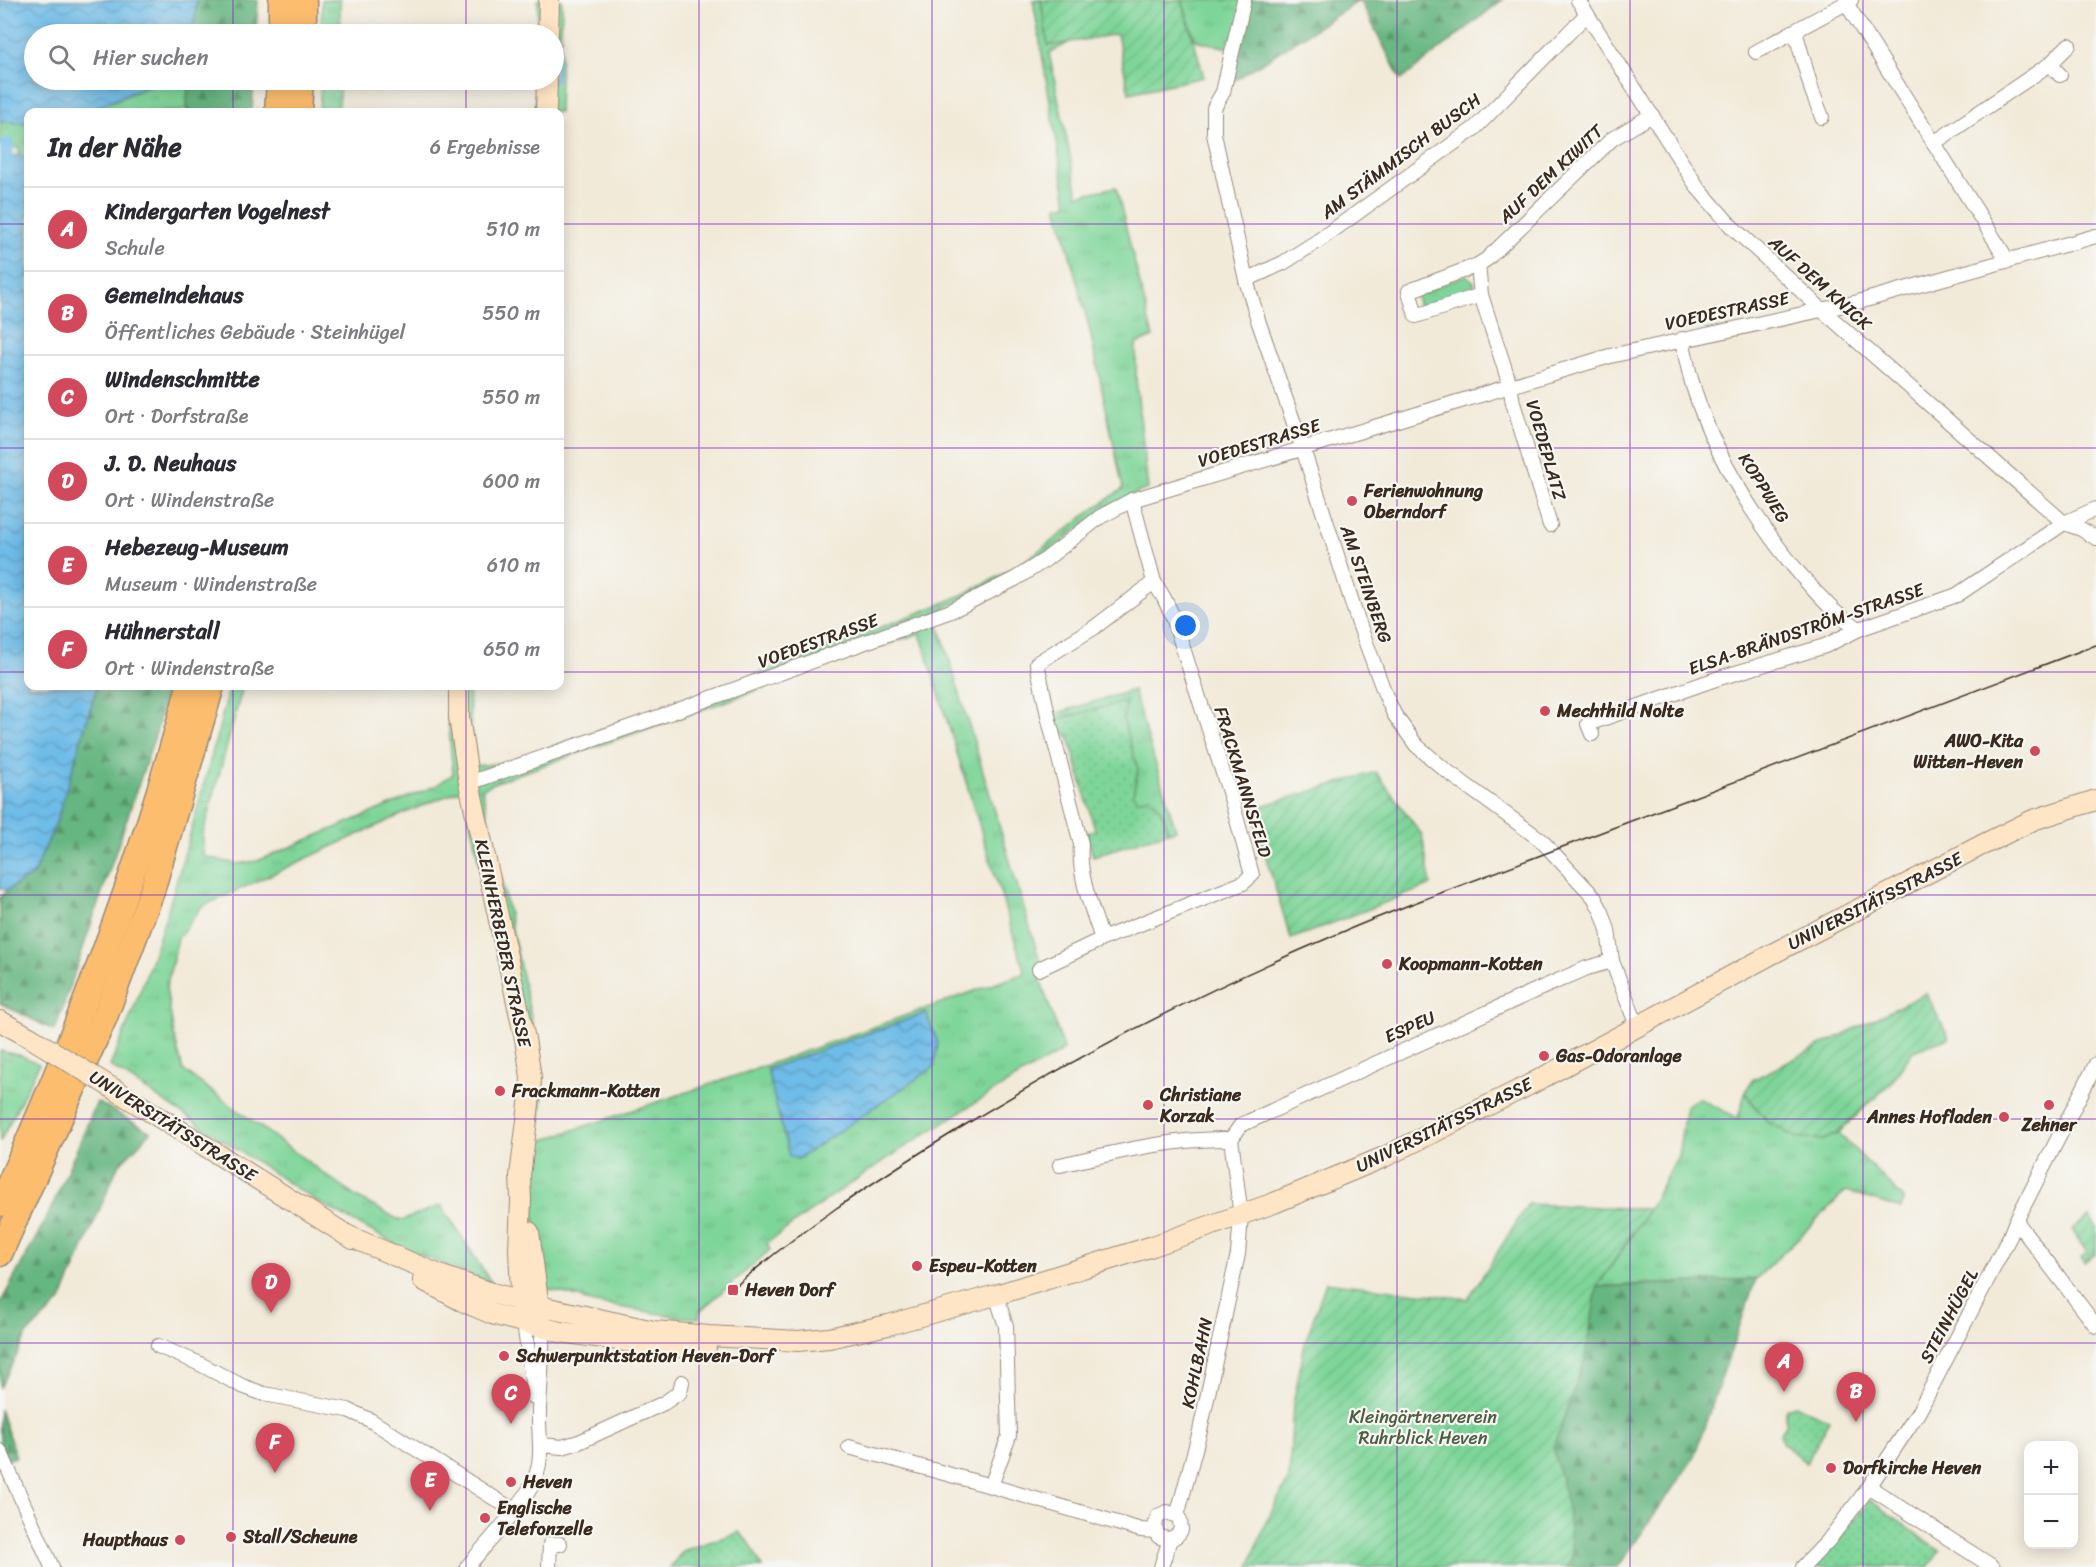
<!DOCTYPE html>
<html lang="de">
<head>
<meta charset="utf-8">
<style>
  body { margin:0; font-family:Sriracha,sans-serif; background:#f2f2f3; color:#2b2b33 }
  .controls { position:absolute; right:18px; bottom:18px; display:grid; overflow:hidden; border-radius:12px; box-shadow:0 3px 15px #0003 }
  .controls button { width:54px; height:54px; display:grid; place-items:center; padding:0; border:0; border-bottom:2px solid #e1e1e2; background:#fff; color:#2b2b33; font:30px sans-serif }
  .you { position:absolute; left:1186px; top:626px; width:21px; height:21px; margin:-15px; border:4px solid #fff; border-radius:50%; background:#1a73e8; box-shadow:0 0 0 9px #1a73e833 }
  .badge { display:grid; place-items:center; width:39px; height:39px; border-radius:50%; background:#d1495b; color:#fff; font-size:20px; font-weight:700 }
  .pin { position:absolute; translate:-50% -50px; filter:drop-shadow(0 2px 3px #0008) }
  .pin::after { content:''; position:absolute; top:32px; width:21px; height:18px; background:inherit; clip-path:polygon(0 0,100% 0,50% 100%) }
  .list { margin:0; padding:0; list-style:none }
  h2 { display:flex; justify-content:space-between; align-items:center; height:78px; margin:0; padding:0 24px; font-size:26px }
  h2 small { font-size:20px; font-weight:400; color:#7c7c81 }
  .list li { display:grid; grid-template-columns:39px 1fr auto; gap:18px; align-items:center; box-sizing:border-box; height:84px; padding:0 24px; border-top:2px solid #e1e1e2 }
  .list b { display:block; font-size:22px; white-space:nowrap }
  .list p { margin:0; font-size:20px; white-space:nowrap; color:#7c7c81 }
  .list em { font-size:20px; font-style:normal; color:#7c7c81 }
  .icon { flex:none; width:33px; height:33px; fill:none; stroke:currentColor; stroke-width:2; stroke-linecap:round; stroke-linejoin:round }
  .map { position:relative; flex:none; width:2096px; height:1567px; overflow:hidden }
  .search { position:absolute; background:#fff; box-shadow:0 3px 15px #0003; left:24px; top:24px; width:540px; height:66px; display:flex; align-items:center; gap:15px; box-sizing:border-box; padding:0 21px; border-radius:33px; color:#7c7c81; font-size:22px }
  .panel { position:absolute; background:#fff; box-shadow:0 3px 15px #0003; left:24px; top:108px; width:540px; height:582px; border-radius:12px }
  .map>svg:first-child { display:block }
</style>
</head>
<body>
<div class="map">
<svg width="2096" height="1567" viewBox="0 0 2096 1567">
  <defs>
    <pattern id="grass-tufts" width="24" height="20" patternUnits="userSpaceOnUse" patternTransform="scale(1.5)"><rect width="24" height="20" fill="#7ed599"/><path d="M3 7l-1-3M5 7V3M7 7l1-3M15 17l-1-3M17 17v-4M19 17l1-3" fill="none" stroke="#6eb783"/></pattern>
    <pattern id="forest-firs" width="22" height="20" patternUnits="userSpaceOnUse" patternTransform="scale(1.5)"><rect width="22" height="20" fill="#66b681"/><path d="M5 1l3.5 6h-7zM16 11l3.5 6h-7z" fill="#559469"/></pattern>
    <pattern id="park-dots" width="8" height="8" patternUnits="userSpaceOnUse" patternTransform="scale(1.5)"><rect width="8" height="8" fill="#7ed599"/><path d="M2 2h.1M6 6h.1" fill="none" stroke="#6eb783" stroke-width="1.8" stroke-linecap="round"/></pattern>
    <pattern id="garden-furrows" width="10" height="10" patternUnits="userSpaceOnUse" patternTransform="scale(1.5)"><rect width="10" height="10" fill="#7ed599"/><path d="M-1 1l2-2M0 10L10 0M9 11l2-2" fill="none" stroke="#6eb783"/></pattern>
    <pattern id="water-waves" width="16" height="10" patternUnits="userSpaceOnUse" patternTransform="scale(1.5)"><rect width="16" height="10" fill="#6ebce8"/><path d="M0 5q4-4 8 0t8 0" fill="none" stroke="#5c99bb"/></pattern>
  </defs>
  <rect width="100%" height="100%" fill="#f6f6f2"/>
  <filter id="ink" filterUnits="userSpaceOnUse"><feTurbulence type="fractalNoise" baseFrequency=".0167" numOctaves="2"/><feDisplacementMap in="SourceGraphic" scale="12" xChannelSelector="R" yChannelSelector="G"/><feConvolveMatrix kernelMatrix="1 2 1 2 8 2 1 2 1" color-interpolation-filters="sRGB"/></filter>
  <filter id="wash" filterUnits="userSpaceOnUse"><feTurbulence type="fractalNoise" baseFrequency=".008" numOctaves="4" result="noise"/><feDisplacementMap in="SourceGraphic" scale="24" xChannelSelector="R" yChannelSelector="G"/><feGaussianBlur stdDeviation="1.35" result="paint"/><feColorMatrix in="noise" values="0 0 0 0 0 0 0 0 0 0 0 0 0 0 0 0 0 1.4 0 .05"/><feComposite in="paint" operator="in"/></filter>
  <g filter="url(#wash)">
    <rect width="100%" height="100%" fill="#f2ead9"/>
    <g fill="url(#grass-tufts)" stroke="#5c805c" stroke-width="1.5" fill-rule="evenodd">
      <path d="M 322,0 L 340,0 L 340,34 L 321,34 Z"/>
      <path d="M 538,0 L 562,0 L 559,112 L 535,112 L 536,80 L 554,80 L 554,34 L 537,34 Z"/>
      <path d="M 1033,0 L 1041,0 L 1048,45 L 1070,42 L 1049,53 L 1078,195 L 1116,187 L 1153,337 L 1136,344 L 1136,380 L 1148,489 C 1105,501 1076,533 1040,557 C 1007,580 970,596 934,613 L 942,635 L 1039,958 L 1041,981 L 1064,1050 C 961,1109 862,1172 767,1243 L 770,1250 L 700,1311 L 699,1318 L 679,1317 L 595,1303 L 583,1300 L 582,1298 L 547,1289 L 527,1174 L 523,1062 L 463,789 L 407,812 L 201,907 L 178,938 L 166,988 L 174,1035 L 183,1070 L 356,1197 L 401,1221 L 441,1205 L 492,1284 L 399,1246 L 316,1201 L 110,1066 C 164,944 196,814 230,686 L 243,686 L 203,834 L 203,856 L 236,864 L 257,861 L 435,786 L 453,774 L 448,718 L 449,686 L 469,686 L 470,721 L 476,766 L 501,763 C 613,728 723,687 833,645 C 893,622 957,602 1012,569 C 1051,545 1084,513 1123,489 L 1089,327 L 1057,206 L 1067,204 ZM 920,633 L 1025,973 L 750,1071 L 538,1142 L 543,1094 L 542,1069 L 482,789 L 496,782 Z"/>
      <path d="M 1182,0 L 1250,0 L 1237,50 L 1195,40 Z"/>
      <path d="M 163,80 L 188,80 L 188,108 L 179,112 L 165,112 L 164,110 L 155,112 L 86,112 Z"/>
      <path d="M 321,80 L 340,80 L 338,112 L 319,112 Z"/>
      <path d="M 0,122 L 28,123 L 28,156 L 19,156 L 19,148 L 0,146 Z"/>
      <path d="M 1466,275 L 1474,282 L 1474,289 L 1472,293 L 1421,307 L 1418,305 L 1417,295 Z"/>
      <path d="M 1133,690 L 1176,830 L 1168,832 C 1165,818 1161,807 1150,797 L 1138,800 L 1133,794 L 1138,769 L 1122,720 L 1126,702 L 1055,720 L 1054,714 Z"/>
      <path d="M 0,1051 L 22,1056 L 39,1064 L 0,1142 Z"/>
      <path d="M 1745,1093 L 1768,1122 L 1823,1140 L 1838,1133 L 1904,1199 L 1901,1209 L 1846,1191 L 1756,1279 L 1597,1287 L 1649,1209 L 1678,1156 L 1686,1106 L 1698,1098 L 1738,1118 Z"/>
    </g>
    <g fill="url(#forest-firs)" stroke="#507050" stroke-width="1.5">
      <path d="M 197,0 L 258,0 L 256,34 L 193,34 Z"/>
      <path d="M 1250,0 L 1502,0 L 1401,80 L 1360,0 L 1230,83 Z"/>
      <path d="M 188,80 L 254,80 L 252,112 L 187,112 Z"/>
      <path d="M 97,686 L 167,686 L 157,730 L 55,1031 L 0,1003 L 0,898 L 7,890 L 33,875 L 57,820 Z"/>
      <path d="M 97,1102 L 151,1132 L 118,1166 L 61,1301 L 28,1333 L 0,1388 L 0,1304 L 49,1213 Z"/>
      <path d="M 1756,1279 L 1693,1459 L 1618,1567 L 1567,1567 L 1572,1557 L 1553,1447 L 1585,1359 L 1597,1287 Z"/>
      <path d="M 0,1409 L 16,1457 L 0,1462 Z"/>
    </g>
    <g fill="url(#park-dots)" stroke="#5c805c" stroke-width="1.5">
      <path d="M 1126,701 L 1123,720 L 1138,769 L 1133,794 L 1138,800 L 1150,797 C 1161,807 1165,818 1168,832 L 1093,856 L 1086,833 L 1095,830 L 1068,734 L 1058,736 L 1055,720 Z"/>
      <path d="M 1795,1405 L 1830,1420 L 1806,1463 L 1782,1442 L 1780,1433 L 1786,1425 L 1786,1408 Z"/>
      <path d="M 1870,1500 L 1940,1551 L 1928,1567 L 1813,1567 C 1834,1547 1851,1522 1870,1500 Z"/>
      <path d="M 739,1532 L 751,1545 L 762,1567 L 670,1567 L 683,1551 Z"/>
    </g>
    <g fill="url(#garden-furrows)" stroke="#5c805c" stroke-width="1.5">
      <path d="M 1041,0 L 1182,0 L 1204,77 L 1129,93 L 1117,34 L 1048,46 Z"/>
      <path d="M 1376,772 L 1422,835 L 1431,885 L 1291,939 L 1251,809 Z"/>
      <path d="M 1926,993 L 1949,1038 L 1913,1051 L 1891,1083 L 1838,1133 L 1823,1140 L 1795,1137 L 1768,1122 L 1745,1093 L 1752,1080 Z"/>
      <path d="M 1528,1204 L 1649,1209 L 1597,1287 L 1585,1359 L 1553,1447 L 1568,1508 L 1572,1557 L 1567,1567 L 1249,1567 L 1265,1524 L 1289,1478 L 1293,1404 L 1305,1343 L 1326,1282 L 1468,1299 Z"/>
      <path d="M 2089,1217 L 2096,1226 L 2096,1253 L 2084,1262 L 2081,1257 L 2087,1253 L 2072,1229 Z"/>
    </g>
    <g fill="url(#water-waves)" stroke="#547383" stroke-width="1.5">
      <path d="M 0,0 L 197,0 L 193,34 L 34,34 L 34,80 L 163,80 L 86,112 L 28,112 L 28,123 L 0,122 Z"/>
      <path d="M 0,155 L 28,156 L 28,686 L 97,686 L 57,820 L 33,875 L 7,890 L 0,889 Z"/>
      <path d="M 926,1013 L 938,1043 L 934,1067 L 801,1157 L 797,1159 L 789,1156 L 767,1069 Z"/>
    </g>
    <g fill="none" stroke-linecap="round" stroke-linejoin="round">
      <path stroke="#6ebce8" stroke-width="4" d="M 556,80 L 557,34"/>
      <path stroke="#6ebce8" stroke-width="14" d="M 5,173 L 7,145"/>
    </g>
  </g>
  <g filter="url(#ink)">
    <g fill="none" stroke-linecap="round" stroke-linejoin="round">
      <g stroke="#968a7c" stroke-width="16">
        <g id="street">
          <path d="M 1244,0 L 1223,92 L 1214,108 L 1214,134 L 1246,280 L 1259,323 L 1303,449 L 1358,621 L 1385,694 L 1394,714 L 1416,745 L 1444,769 L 1541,840 L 1594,897 L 1602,912 L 1608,930 L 1612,961 L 1637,1026"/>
          <path d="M 1578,0 L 1698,188 L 1732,227 L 1821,309 L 2064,523 L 2096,509"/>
          <path d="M 1851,0 L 1846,3 L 2008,261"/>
          <path d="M 1795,31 L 1812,91 L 1822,117"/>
          <path d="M 1756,52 L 1846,3"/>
          <path d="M 2060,75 L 2050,64 L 2069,45"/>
          <path d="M 1934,143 L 2050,64"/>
          <path d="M 1478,265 L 1481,295 L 1510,385 L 1513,403 L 1550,525"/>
          <path d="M 1246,280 L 1283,263 L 1318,241 L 1475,128 L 1587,14"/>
          <path d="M 1481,295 L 1416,316 L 1409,291 L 1478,265 L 1487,259 L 1612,139 L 1652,115"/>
          <path d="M 1682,339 C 1686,357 1689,375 1695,392 C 1720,471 1775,552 1833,610 C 1841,617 1851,623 1859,629"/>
          <path d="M 1132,500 L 1154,582"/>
          <path d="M 1592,734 L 1588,724 L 1716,679 L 1825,646 L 1859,629 L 1957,595 L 2064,523 L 2081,529 L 2096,538"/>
          <path d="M 469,783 L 667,714 L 951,611 L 1015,579 L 1045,560 L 1100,517 L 1132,500 L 1610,356 L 1858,302 L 2096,236"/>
          <path d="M 1039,969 L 1102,939 L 1243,883 L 1252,875 L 1231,798 L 1173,617 L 1164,598 L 1154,582 L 1095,627 L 1037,663 L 1049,720 L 1081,844 C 1078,877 1092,908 1102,939"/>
          <path d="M 1060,1165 C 1118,1152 1171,1138 1231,1139"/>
          <path d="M 2016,1221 L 2096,1326"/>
          <path d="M 524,1322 L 534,1397"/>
          <path d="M 158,1346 L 198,1363 L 242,1386 L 264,1394 L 348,1410 L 370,1420 L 513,1510"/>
          <path d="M 542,1445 L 562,1447 L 579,1442 L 664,1403 L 680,1392 L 682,1382"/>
          <path d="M 849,1447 L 991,1486 L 1141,1530 L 1155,1531"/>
          <path d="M 0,1451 L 52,1567"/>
          <path d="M 991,1486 L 1009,1436 L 1006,1326 L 996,1295"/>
          <path d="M 1869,1487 L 1993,1567"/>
          <path d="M 1177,1516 L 1167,1512 L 1158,1516 L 1154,1526 L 1158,1536 C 1168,1541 1176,1539 1181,1530 L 1180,1520 L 1177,1516 L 1200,1431 L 1238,1254 L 1241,1216 L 1231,1139 L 1241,1125 L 1530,993 L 1587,968 L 1612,961"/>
          <path d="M 467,1567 C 486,1544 520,1509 533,1483 C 545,1458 538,1437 539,1411 C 540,1383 543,1355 542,1327"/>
          <path d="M 549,1567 L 550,1544 L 560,1544"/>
          <path d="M 1161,1567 L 1170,1539"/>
          <path d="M 1803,1567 L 1828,1541 L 1869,1487 L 1918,1413 L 2010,1236 L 2016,1221 L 2096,1064"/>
        </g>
      </g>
      <g stroke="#968a7c" stroke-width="22">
        <g id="secondary">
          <path d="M 548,34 L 549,0"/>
          <path d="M 546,112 L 547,80"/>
          <path d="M 459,686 L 459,717 L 469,783 L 525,1039 L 531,1077 L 530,1096 L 520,1176 L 521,1200 L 519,1250 L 522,1314"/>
          <path d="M 0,1021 L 31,1038"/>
          <path d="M 114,1089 L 353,1239"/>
          <path d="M 529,1232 L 540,1316"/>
          <path d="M 344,1234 L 442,1276 L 492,1293 L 539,1306 L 654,1331 L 709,1336 L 798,1341 L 829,1338 L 888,1325 L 996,1295 L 1153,1246 L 1274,1203 L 1384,1157 L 1529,1085 L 1772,954 L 1980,846 L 2033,820 L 2096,800"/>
          <path d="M 423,1280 L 462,1301 L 492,1314 L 560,1332 L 669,1347 L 706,1348"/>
        </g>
      </g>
      <g stroke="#968a7c" stroke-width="27">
        <g id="highway">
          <path d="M 304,0 L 304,34"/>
          <path d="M 281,34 L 281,0"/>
          <path d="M 277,112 L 279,80"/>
          <path d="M 299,112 L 301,80"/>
          <path d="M 0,1204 C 76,1036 142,864 189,686"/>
          <path d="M 0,1254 L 105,1017 L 152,891 L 212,686"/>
        </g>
      </g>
      <use href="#street" stroke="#fff" stroke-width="14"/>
      <use href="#secondary" stroke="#fee5c5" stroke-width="20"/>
      <use href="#highway" stroke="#fcbd6e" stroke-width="24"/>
      <path stroke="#3b2a1e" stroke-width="1.5" d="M 730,1291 C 797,1232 871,1183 947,1136 C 1094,1044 1248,968 1409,905 L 2096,645"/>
      <g stroke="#968a7c" stroke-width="22" stroke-linecap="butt">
        <path id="secondary-bridge" d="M 31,1038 L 114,1089"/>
      </g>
      <use href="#secondary-bridge" stroke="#fee5c5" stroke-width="20"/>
    </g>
  </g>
  <path fill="none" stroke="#7b2cbf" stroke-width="1.5" stroke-opacity="0.55" d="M 233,0 L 233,34M 466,0 L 466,34M 699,0 L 699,1567M 932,0 L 932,1567M 1164,0 L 1164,1567M 1397,0 L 1397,1567M 1630,0 L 1630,1567M 1863,0 L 1863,1567M 233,80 L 233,112M 466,80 L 466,112M 0,224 L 28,224M 560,224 L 2096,224M 0,448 L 28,448M 560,448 L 2096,448M 0,672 L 28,672M 560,672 L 2096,672M 233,686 L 233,1567M 466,686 L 466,1567M 0,895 L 2096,895M 0,1119 L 2096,1119M 0,1343 L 2096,1343"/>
  <g fill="#d1495b" stroke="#f6f6f2" stroke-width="2">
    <circle cx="1352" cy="501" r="6"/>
    <circle cx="1545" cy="711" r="6"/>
    <circle cx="2035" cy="751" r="6"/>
    <circle cx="1387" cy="964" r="6"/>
    <circle cx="1544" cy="1056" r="6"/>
    <circle cx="500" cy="1091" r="6"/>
    <circle cx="1148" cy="1105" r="6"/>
    <circle cx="2049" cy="1105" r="6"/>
    <circle cx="2004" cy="1117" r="6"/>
    <circle cx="917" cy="1266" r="6"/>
    <rect x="727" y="1284" width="12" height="12" rx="3"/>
    <circle cx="504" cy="1356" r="6"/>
    <circle cx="1831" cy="1468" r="6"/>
    <circle cx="511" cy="1482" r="6"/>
    <circle cx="485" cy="1518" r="6"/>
    <circle cx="231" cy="1537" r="6"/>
    <circle cx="180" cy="1540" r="6"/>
  </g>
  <g text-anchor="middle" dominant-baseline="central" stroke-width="4.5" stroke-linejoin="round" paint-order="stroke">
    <g font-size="18" fill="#3b2a1e" stroke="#f6f6f2">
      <text transform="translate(1401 156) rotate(-37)">AM STÄMMISCH BUSCH</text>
      <text transform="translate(1551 174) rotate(-43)">AUF DEM KIWITT</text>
      <text transform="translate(1820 283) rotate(42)">AUF DEM KNICK</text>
      <text transform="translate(1727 311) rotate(-12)">VOEDESTRASSE</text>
      <text transform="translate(1259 443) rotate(-17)">VOEDESTRASSE</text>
      <text transform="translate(1546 450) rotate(74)">VOEDEPLATZ</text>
      <text transform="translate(1764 488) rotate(58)">KOPPWEG</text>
      <text transform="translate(1366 584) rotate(71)">AM STEINBERG</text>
      <text transform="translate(1806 629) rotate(-19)">ELSA-BRÄNDSTRÖM-STRASSE</text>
      <text transform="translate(818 641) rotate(-20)">VOEDESTRASSE</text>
      <text transform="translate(1243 782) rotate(73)">FRACKMANNSFELD</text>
      <text transform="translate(1875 901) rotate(-27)">UNIVERSITÄTSSTRASSE</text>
      <text transform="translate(503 943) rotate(78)">KLEINHERBEDER STRASSE</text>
      <text transform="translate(1410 1027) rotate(-24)">ESPEU</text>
      <text transform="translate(1444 1125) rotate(-26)">UNIVERSITÄTSSTRASSE</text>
      <text transform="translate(173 1126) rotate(32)">UNIVERSITÄTSSTRASSE</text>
      <text transform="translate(1949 1316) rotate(-62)">STEINHÜGEL</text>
      <text transform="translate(1197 1363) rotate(-78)">KOHLBAHN</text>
    </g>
    <g font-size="18" font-weight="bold" fill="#3b2a1e" stroke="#f6f6f2" text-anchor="start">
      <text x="1364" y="491">Ferienwohnung<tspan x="1364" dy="21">Oberndorf</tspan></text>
      <text x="1557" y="711">Mechthild Nolte</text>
      <text x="2023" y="741" text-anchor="end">AWO-Kita<tspan x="2023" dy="21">Witten-Heven</tspan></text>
      <text x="1399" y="964">Koopmann-Kotten</text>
      <text x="1556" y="1056">Gas-Odoranlage</text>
      <text x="512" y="1091">Frackmann-Kotten</text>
      <text x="1160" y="1095">Christiane<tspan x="1160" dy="21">Korzak</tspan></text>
      <text x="1992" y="1117" text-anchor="end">Annes Hofladen</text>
      <text x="2049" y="1125" text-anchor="middle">Zehner</text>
      <text x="929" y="1266">Espeu-Kotten</text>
      <text x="745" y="1290">Heven Dorf</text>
      <text x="516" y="1356">Schwerpunktstation Heven-Dorf</text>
      <text x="1843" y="1468">Dorfkirche Heven</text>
      <text x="523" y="1482">Heven</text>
      <text x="497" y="1508">Englische<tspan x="497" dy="21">Telefonzelle</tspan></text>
      <text x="243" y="1537">Stall/Scheune</text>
      <text x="168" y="1540" text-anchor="end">Haupthaus</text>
    </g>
    <g font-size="18" fill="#4f5d43" stroke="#f6f6f2">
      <text x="1423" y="1417">Kleingärtnerverein<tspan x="1423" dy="21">Ruhrblick Heven</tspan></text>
    </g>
  </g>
</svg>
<div class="controls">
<button>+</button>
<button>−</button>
</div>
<div class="you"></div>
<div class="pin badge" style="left:1784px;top:1392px">A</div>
<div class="pin badge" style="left:1856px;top:1422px">B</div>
<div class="pin badge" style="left:511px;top:1424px">C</div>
<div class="pin badge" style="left:271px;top:1313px">D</div>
<div class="pin badge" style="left:430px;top:1511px">E</div>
<div class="pin badge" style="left:275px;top:1473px">F</div>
<div class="search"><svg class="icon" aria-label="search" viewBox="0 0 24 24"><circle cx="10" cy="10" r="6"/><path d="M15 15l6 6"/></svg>Hier suchen</div>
<section class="panel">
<h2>In der Nähe<small>6 Ergebnisse</small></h2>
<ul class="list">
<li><span class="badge">A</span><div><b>Kindergarten Vogelnest</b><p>Schule</p></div><em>510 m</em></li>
<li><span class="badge">B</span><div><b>Gemeindehaus</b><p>Öffentliches Gebäude · Steinhügel</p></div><em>550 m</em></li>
<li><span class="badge">C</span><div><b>Windenschmitte</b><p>Ort · Dorfstraße</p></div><em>550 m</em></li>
<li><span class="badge">D</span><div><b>J. D. Neuhaus</b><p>Ort · Windenstraße</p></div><em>600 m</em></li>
<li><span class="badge">E</span><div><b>Hebezeug-Museum</b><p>Museum · Windenstraße</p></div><em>610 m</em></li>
<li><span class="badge">F</span><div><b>Hühnerstall</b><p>Ort · Windenstraße</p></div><em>650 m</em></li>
</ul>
</section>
</div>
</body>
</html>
